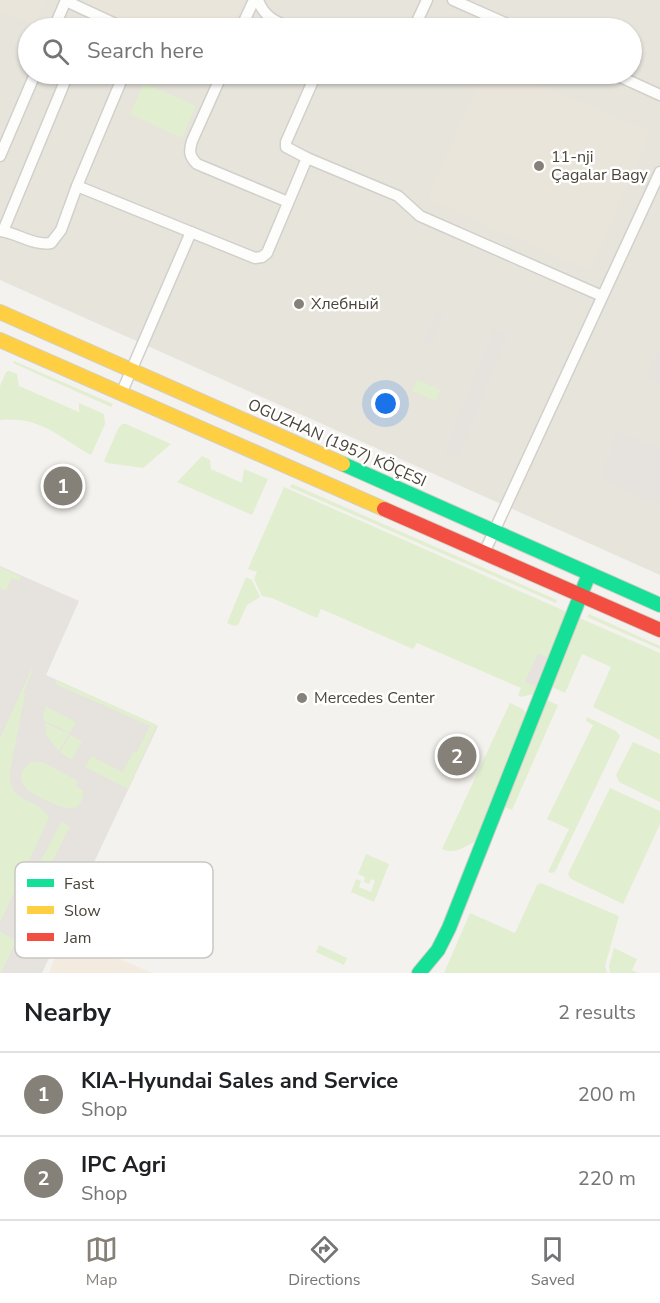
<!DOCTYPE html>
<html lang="en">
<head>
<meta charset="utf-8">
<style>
  body { margin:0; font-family:"Nunito Sans",sans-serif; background:#f6f6f6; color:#202124 }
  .you { position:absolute; left:386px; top:404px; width:21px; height:21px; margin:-15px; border:4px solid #fff; border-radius:50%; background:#1a73e8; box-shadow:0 0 0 9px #1a73e833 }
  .badge { display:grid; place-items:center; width:39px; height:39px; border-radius:50%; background:#868178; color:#fff; font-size:20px; font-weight:700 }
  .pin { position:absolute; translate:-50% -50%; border:3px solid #fff; box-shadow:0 2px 6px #0006 }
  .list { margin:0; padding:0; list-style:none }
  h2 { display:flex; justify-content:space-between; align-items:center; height:78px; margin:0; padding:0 24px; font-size:26px }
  h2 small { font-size:20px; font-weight:400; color:#757577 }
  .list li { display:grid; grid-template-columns:39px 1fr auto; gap:18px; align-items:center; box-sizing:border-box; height:84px; padding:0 24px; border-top:2px solid #e0e0e0 }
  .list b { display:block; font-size:22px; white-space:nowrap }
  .list p { margin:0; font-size:20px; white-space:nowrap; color:#757577 }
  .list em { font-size:20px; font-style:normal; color:#757577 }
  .icon { flex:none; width:33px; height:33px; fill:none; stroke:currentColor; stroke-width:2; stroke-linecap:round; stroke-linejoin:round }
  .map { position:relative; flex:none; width:660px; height:973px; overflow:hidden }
  .search { position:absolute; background:#fff; box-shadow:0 2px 4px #0004; left:18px; right:18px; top:18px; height:66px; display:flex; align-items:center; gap:15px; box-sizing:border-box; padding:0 21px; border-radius:33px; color:#757577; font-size:22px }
  .sheet { height:246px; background:#fff }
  nav { display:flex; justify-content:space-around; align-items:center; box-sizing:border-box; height:84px; border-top:2px solid #e0e0e0; background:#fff; font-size:16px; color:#757577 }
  nav a { display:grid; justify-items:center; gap:3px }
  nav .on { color:#868178 }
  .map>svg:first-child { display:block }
</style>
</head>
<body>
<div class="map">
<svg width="660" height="973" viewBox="0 0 660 973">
  <rect width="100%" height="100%" fill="#f4f2ee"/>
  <path fill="#e7e4dc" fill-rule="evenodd" d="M 0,0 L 660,0 L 660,575 L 0,280 ZM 28,28 L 632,28 L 632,74 L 28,74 Z"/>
  <path fill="#f3ebdf" d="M 64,934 L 152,973 L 49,973 Z"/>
  <path fill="#e6e2de" d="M 0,566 L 79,601 L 46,675 L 158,726 L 42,973 L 0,973 Z"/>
  <g fill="#eae5da">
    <path d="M 0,0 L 47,0 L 35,25 L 0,9 Z"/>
    <path d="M 84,0 L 244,0 L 232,28 L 143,28 L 83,2 Z"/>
    <path d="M 482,74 L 516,74 L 650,132 L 590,270 L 428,199 Z"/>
  </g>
  <g fill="#e1eecf">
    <path d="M 144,83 L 196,106 L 182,138 L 130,114 Z"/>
    <path d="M 14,361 L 113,404 L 111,407 L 13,363 Z"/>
    <path d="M 9,371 L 17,374 L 19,386 L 79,412 L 79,403 L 104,414 L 105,424 L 91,455 C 58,437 41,416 0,420 L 0,386 L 6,372 Z"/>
    <path d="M 417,380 L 440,389 L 436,401 L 412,391 Z"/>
    <path d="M 122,424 L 126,424 L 171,444 L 143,468 L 107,463 L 104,461 L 118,429 Z"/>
    <path d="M 202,456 L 210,460 L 211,469 L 242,483 L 244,469 L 268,479 L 252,515 L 177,482 Z"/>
    <path d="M 292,484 L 557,600 L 556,603 L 290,487 Z"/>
    <path d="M 284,487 L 567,612 L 534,694 L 521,697 L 518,695 L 521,688 L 417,643 L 413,649 L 321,609 L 317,618 L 272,598 L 262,596 L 254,579 L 257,572 L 248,569 Z"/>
    <path d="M 0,567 L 21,577 L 19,581 L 12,578 L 6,591 L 0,588 Z"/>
    <path d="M 246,577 L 252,580 L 260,597 L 247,605 L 238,625 L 234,626 L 227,623 Z"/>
    <path d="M 589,614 L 660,646 L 660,649 L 587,617 Z"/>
    <path d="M 577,617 L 660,653 L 660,740 L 593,707 L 611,667 L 582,654 L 565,693 L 550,686 Z"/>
    <path d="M 31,670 L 33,670 L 23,694 L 25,695 L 10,772 C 8,805 40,797 49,818 L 0,923 L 0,738 Z"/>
    <path d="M 56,680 L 157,725 L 128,789 L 85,767 L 91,756 L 122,772 L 134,751 L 137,752 L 150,726 L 55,684 Z"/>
    <path d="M 544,699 L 558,705 L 512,810 L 502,806 Z"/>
    <path d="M 510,703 L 523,709 L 526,714 L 476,841 C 464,847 455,855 442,849 Z"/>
    <path d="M 45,706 L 76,722 L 70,733 L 43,720 Z"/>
    <path d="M 587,717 L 616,731 L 620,736 L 555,872 L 551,873 L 548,872 L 569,829 L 547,819 L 593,725 L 586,721 Z"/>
    <path d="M 44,722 L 69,734 L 59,751 L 47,737 Z"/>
    <path d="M 70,735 L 82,741 L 72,760 L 60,752 Z"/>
    <path d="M 633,742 L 660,754 L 660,802 L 619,782 L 616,775 Z"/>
    <path d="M 35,761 L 45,763 L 78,781 L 76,786 L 83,790 C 84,818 60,807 45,800 C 39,796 29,793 25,787 C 16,776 24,765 35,761 Z"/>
    <path d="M 610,788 L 660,811 L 660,824 L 623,904 L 571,879 L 568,874 Z"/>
    <path d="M 63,822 L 70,826 L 48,871 L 38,866 L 60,824 Z"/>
    <path d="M 366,854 L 389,864 L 374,902 L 351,892 L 356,879 L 361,881 L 359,887 L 371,892 L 375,881 L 371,879 L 369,884 L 364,882 L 365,877 L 358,874 Z"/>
    <path d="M 541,883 L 619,916 L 605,966 L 607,973 L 444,973 L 470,913 L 515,933 L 537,885 Z"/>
    <path d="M 0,931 L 16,941 L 1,973 L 0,973 Z"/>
    <path d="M 319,945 L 347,958 L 344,965 L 316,952 Z"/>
    <path d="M 614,948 L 637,959 L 632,970 L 638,973 L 610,973 L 609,966 Z"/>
  </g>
  <g fill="#e6e3df">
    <path d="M 436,312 L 444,316 L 431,346 L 423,342 Z"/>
    <path d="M 494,328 L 508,334 L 457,459 L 445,451 Z"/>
    <path d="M 660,347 L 660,384 L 646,378 Z"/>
    <path d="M 617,429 L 660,449 L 660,506 L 600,480 Z"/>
    <path d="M 538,653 L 548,658 L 537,687 L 525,682 Z"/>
  </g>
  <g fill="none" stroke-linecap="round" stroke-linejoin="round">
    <g stroke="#d2d0cb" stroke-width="13">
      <g id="street">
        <path d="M 258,0 C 264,17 275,21 290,28"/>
        <path d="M 453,0 L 516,28"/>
        <path d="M 66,1 L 124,28"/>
        <path d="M 54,28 L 66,0"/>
        <path d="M 241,28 L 254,0"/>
        <path d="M 414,28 L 427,0"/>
        <path d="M 124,74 L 77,186 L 255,258 L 262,257 L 267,253 L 307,158"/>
        <path d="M 222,74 L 192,141 C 189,151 189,156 197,164 L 288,202"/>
        <path d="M 316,74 L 286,142 L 286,147 L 307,158 L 398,196 L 420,216 L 602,296"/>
        <path d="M 614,74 L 660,95"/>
        <path d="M 0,156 L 35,74"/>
        <path d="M 0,231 C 18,233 33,246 51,243 L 61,230 L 77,186"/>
        <path d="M 3,231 L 68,74"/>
        <path d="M 121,394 L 191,232"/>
        <path d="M 484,553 L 660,172"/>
      </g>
    </g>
    <g stroke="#d3cfc5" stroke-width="16">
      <g id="fast">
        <path d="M 343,464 L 660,605"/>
        <path d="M 419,973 L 438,950 L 449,928 L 589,574"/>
      </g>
    </g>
    <g stroke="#d3cfc5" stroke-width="16">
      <g id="slow">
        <path d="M 0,312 L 343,464"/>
        <path d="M 0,340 L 384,509"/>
      </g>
    </g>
    <g stroke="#d3cfc5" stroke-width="16">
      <path id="jam" d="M 384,509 L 660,630"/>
    </g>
    <use href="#street" stroke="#fdfdfc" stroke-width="10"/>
    <use href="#fast" stroke="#16e098" stroke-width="14"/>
    <use href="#slow" stroke="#ffcf43" stroke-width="14"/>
    <use href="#jam" stroke="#f24e42" stroke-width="14"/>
  </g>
  <g fill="#868178" stroke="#fff" stroke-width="2">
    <circle cx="539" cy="166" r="6"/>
    <circle cx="299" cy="304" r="6"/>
    <circle cx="302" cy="698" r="6"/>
  </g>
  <g text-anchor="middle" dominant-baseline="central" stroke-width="5" stroke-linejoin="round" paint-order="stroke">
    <g font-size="16" fill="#4b4439" stroke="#fff" text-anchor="start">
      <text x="551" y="157">11-nji<tspan x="551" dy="18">Çagalar Bagy</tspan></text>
      <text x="311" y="304">Хлебный</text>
      <text x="314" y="698">Mercedes Center</text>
    </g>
    <g font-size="16" fill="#4b4439" stroke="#fff">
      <text transform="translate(337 443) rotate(24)">OGUZHAN (1957) KÖÇESI</text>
    </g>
  </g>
  <rect x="15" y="862" width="198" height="96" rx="9" fill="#fff" stroke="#c9c7c4" stroke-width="1.5"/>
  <rect x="27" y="879" width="27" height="8" fill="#16e098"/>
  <rect x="27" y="906" width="27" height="8" fill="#ffcf43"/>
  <rect x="27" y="933" width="27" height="8" fill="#f24e42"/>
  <g font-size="16" fill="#4b4439">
    <text x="64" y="889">Fast</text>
    <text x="64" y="916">Slow</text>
    <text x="64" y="943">Jam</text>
  </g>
</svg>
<div class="you"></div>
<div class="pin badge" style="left:63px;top:486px">1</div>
<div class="pin badge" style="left:457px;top:756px">2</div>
<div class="search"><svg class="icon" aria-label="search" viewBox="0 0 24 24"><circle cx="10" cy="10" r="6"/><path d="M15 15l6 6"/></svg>Search here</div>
</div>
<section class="sheet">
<h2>Nearby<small>2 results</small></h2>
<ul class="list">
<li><span class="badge">1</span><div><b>KIA-Hyundai Sales and Service</b><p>Shop</p></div><em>200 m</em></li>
<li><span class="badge">2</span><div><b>IPC Agri</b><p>Shop</p></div><em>220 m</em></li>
</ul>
</section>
<nav>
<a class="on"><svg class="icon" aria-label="map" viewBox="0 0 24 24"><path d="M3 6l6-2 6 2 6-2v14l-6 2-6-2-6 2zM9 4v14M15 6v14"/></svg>Map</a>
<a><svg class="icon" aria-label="directions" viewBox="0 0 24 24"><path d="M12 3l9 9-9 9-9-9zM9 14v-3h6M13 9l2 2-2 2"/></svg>Directions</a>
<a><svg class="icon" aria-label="saved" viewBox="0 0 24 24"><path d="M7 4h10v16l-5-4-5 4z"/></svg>Saved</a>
</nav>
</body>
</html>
